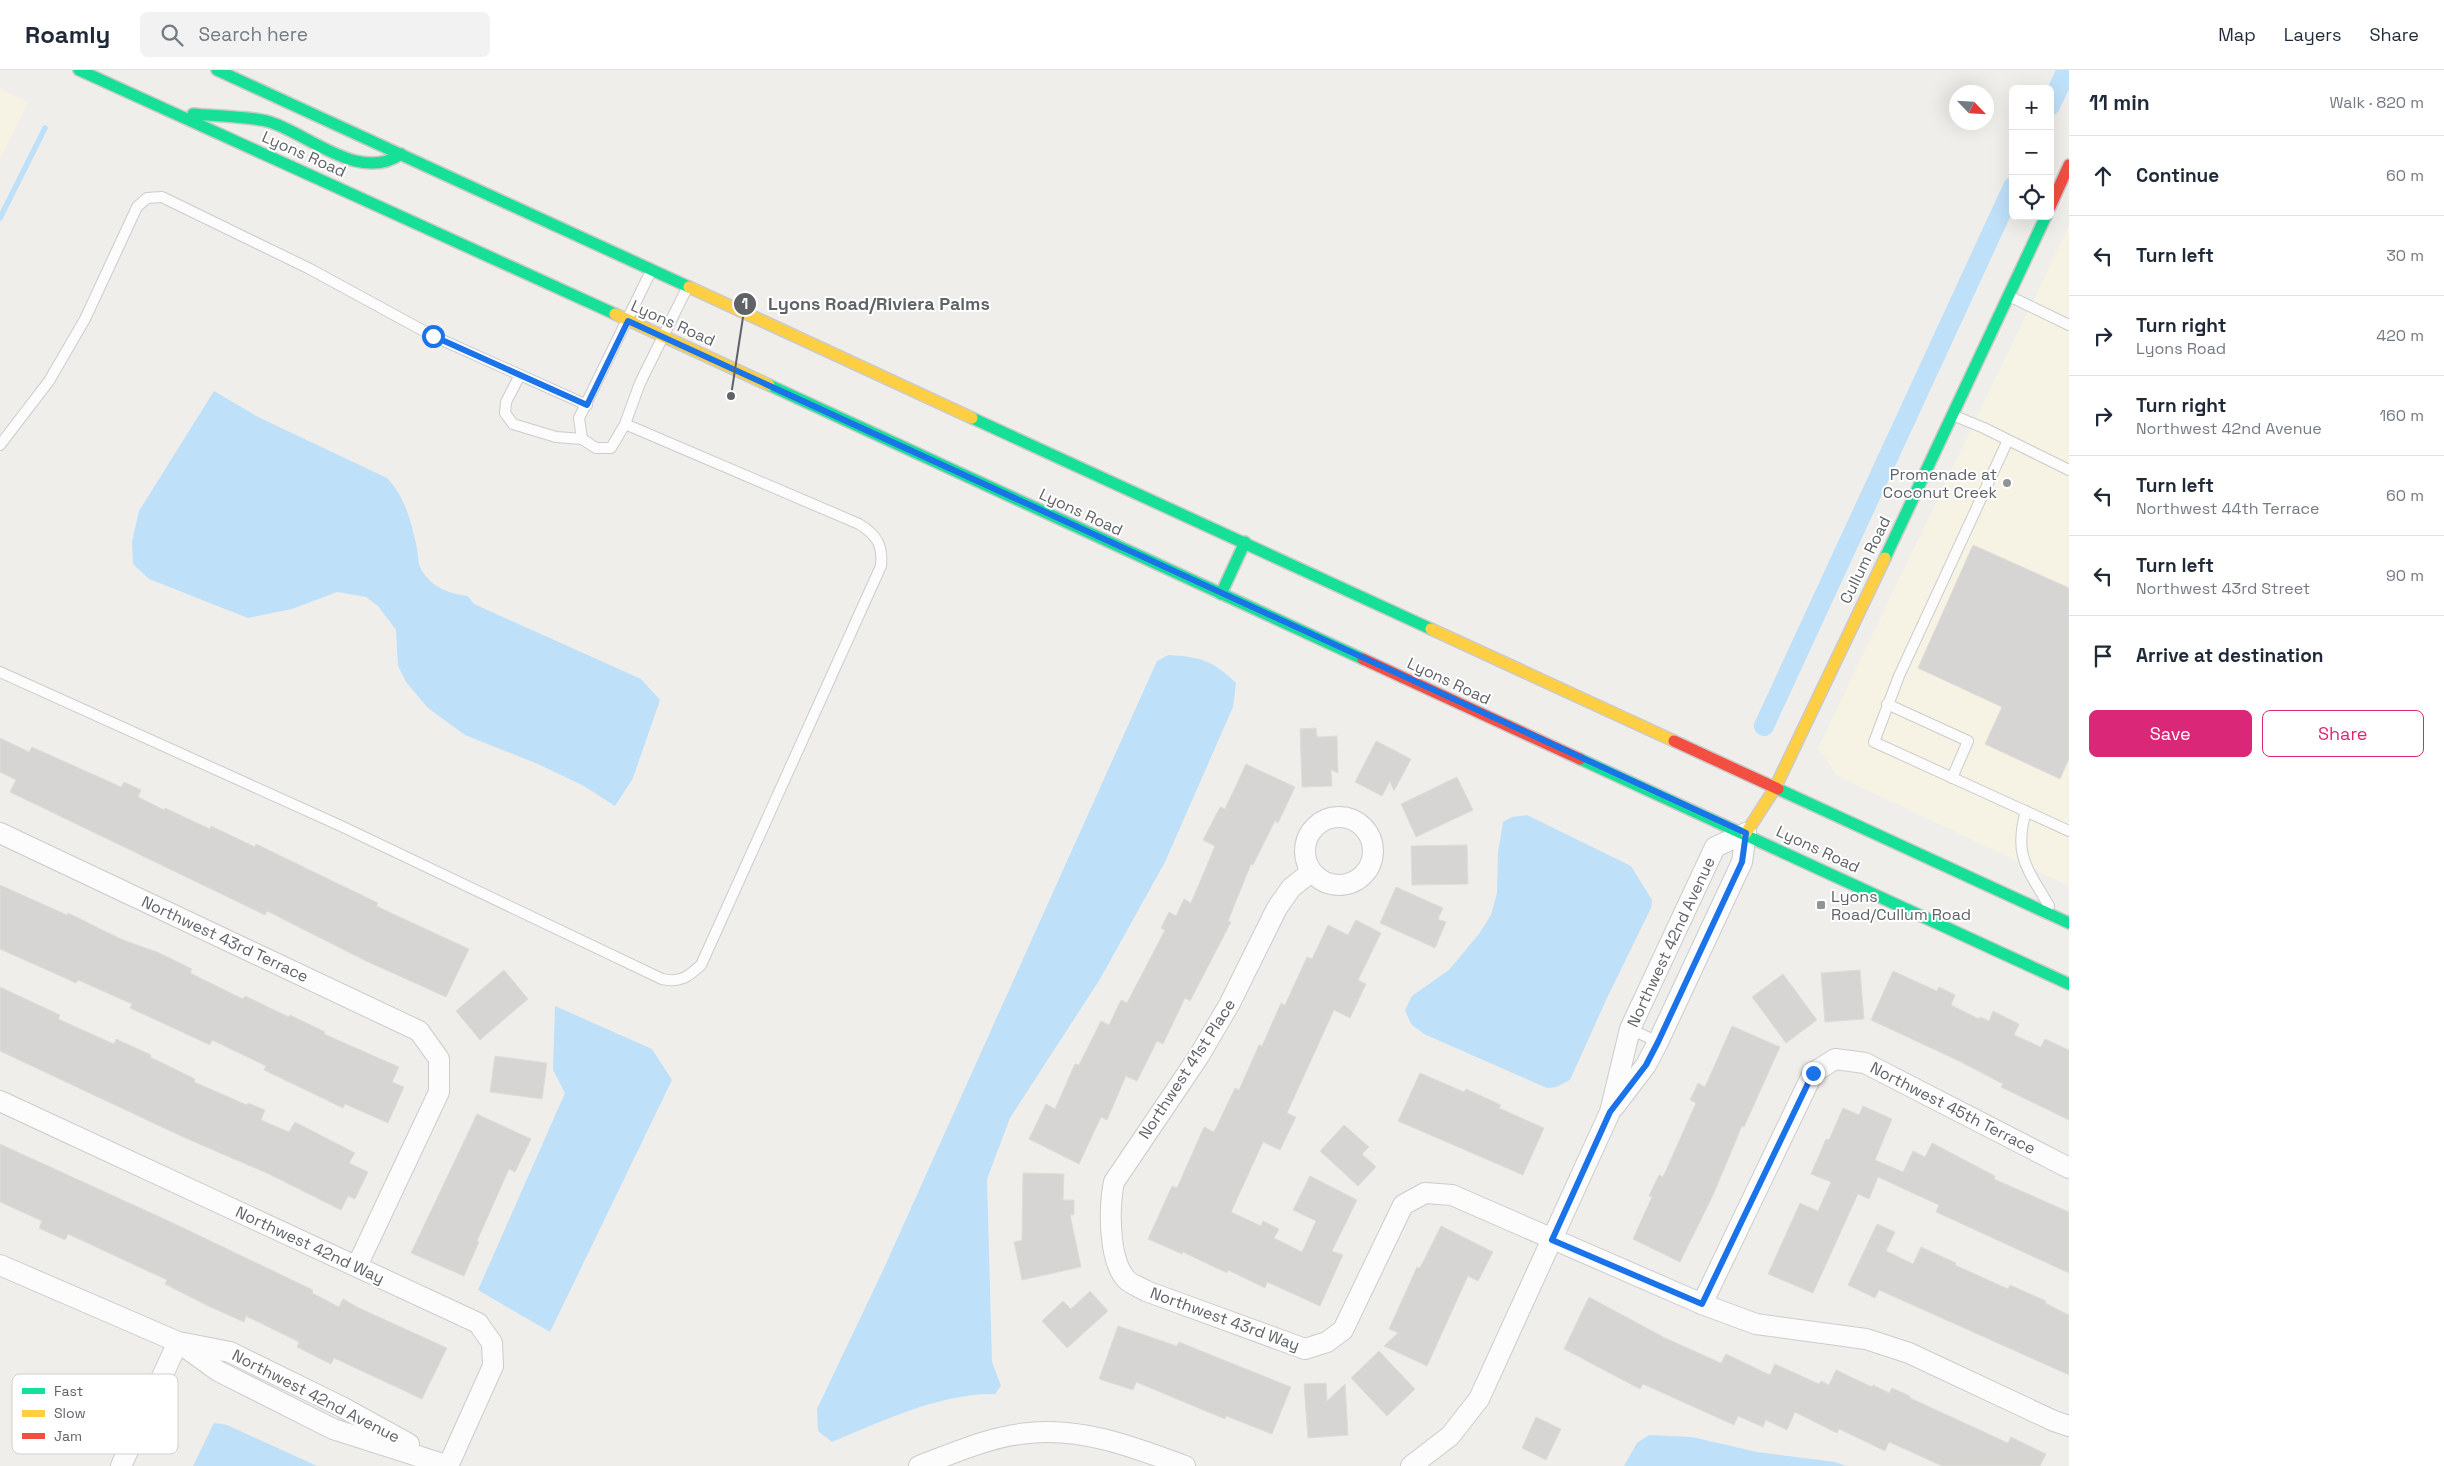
<!DOCTYPE html>
<html lang="en">
<head>
<meta charset="utf-8">
<style>
  body { margin:0; font-family:"Space Grotesk",sans-serif; background:#f2f2f3; color:#1f2937 }
  .controls { position:absolute; right:15px; top:15px; display:grid; overflow:hidden; border-radius:8px; box-shadow:0 5px 20px #0002 }
  .controls button { width:45px; height:45px; display:grid; place-items:center; padding:0; border:0; border-bottom:1px solid #e0e1e3; background:#fff; color:#1f2937; font:25px sans-serif }
  .compass { position:absolute; left:1949px; top:15px; width:45px; height:45px; border-radius:50%; background:#fff; box-shadow:0 5px 20px #0002; rotate:115deg }
  .stop { position:absolute; width:15px; height:15px; margin:-11px; border:4px solid #1a73e8; border-radius:50%; background:#fff }
  .stop.end { background:#1a73e8; border-color:#fff; box-shadow:0 1px 5px #0008 }
  .list { margin:0; padding:0; list-style:none }
  h2 { display:flex; justify-content:space-between; align-items:center; height:65px; margin:0; padding:0 20px; font-size:21px }
  h2 small { font-size:16px; font-weight:400; color:#747a83 }
  .list li { display:grid; grid-template-columns:32px 1fr auto; gap:15px; align-items:center; box-sizing:border-box; height:80px; padding:0 20px; border-top:1px solid #e0e1e3 }
  .list b { display:block; font-size:19px; white-space:nowrap }
  .list p { margin:0; font-size:16px; white-space:nowrap; color:#747a83 }
  .list em { font-size:16px; font-style:normal; color:#747a83 }
  .actions { display:flex; gap:10px; padding:15px 20px }
  .actions a { flex:1; padding:11px 0; border:1px solid #db2777; border-radius:8px; text-align:center; font-size:18px; color:#db2777 }
  .actions .main { background:#db2777; color:#fff }
  .icon { flex:none; width:28px; height:28px; fill:none; stroke:currentColor; stroke-width:2; stroke-linecap:round; stroke-linejoin:round }
  .map { position:relative; flex:none; width:2069px; height:1396px; overflow:hidden }
  header { display:flex; align-items:center; gap:30px; box-sizing:border-box; height:70px; padding:0 25px; background:#fff; border-bottom:1px solid #e0e1e3 }
  header strong { font-size:24px }
  nav { display:flex; gap:28px; margin-inline-start:auto; font-size:18px }
  .search { width:350px; height:45px; background:#f2f2f3; display:flex; align-items:center; gap:12px; box-sizing:border-box; padding:0 18px; border-radius:8px; color:#747a83; font-size:19px }
  main { display:flex }
  aside { flex:1; background:#fff }
  .map>svg:first-child { display:block }
</style>
</head>
<body>
<header>
<strong>Roamly</strong>
<div class="search"><svg class="icon" aria-label="search" viewBox="0 0 24 24"><circle cx="10" cy="10" r="6"/><path d="M15 15l6 6"/></svg>Search here</div>
<nav><a>Map</a><a>Layers</a><a>Share</a></nav>
</header>
<main>
<div class="map">
<svg width="2069" height="1396" viewBox="0 0 2069 1396">
  <rect width="100%" height="100%" fill="#efeeea"/>
  <g fill="#f7f3e4">
    <path d="M 0,19 L 28,32 L 0,89 Z"/>
    <path d="M 2069,156 L 2069,816 L 1838,706 L 1818,678 Z"/>
  </g>
  <g fill="#bfe0f9">
    <path d="M 214,321 L 258,347 L 387,408 C 406,428 411,452 417,478 C 418,485 418,495 422,501 C 432,517 449,524 468,526 L 474,534 L 641,609 L 660,630 L 633,708 L 615,736 L 584,716 L 538,694 L 465,665 L 428,638 L 406,612 L 398,596 L 396,560 L 378,536 L 366,527 L 337,522 L 292,539 L 248,548 L 149,509 L 133,494 L 132,472 L 139,441 Z"/>
    <path d="M 1168,585 C 1201,587 1212,590 1236,613 L 1233,637 L 1165,792 L 1100,909 L 1010,1048 L 987,1109 L 992,1292 L 1001,1316 L 995,1324 C 941,1323 882,1351 832,1372 L 818,1361 L 817,1339 L 885,1196 L 1157,591 Z"/>
    <path d="M 1527,745 L 1631,796 L 1652,830 L 1651,838 L 1607,928 L 1570,1010 L 1556,1017 L 1547,1018 L 1424,964 L 1411,954 L 1405,940 L 1412,926 L 1449,900 L 1479,864 L 1491,845 L 1497,823 L 1498,783 L 1503,752 L 1512,747 Z"/>
    <path d="M 555,936 L 652,979 L 672,1010 L 550,1262 L 478,1220 L 565,1023 L 553,1000 Z"/>
    <path d="M 214,1353 L 227,1355 L 317,1396 L 193,1396 Z"/>
    <path d="M 1649,1365 L 1692,1367 L 1757,1382 L 1835,1392 L 1846,1396 L 1624,1396 L 1637,1373 Z"/>
  </g>
  <g fill="none" stroke-linecap="round" stroke-linejoin="round">
    <path stroke="#bfe0f9" stroke-width="5.5" d="M 0,148 L 45,58"/>
    <g stroke="#bfe0f9" stroke-width="20">
      <path d="M 2050,36 L 2067,0"/>
      <path d="M 1764,656 L 2013,117"/>
    </g>
  </g>
  <g fill="#d6d5d3" stroke="#deddd9">
    <path d="M 1973,475 L 2069,518 L 2069,689 L 2060,709 L 1985,674 L 2002,637 L 1918,598 Z"/>
    <path d="M 1316,658 L 1317,667 L 1337,666 L 1338,703 L 1331,700 L 1332,716 L 1302,717 L 1300,659 Z"/>
    <path d="M 0,668 L 29,682 L 32,677 L 121,717 L 124,712 L 141,720 L 138,727 L 164,740 L 165,738 L 210,759 L 211,756 L 255,777 L 256,774 L 378,833 L 376,836 L 469,879 L 446,927 L 364,890 L 267,841 L 265,845 L 10,722 L 16,710 L 0,702 Z"/>
    <path d="M 1376,671 L 1411,689 L 1394,721 L 1390,711 L 1382,726 L 1355,712 Z"/>
    <path d="M 1246,694 L 1295,717 L 1278,753 L 1275,751 L 1253,795 L 1251,794 L 1228,851 L 1231,852 L 1190,931 L 1185,928 L 1163,974 L 1157,971 L 1137,1011 L 1126,1006 L 1107,1050 L 1101,1047 L 1079,1094 L 1029,1069 L 1046,1034 L 1055,1039 L 1075,994 L 1079,995 L 1101,951 L 1109,955 L 1121,930 L 1127,933 L 1165,860 L 1161,858 L 1169,842 L 1176,846 L 1184,829 L 1191,833 L 1215,776 L 1203,770 L 1220,737 L 1225,739 Z"/>
    <path d="M 1457,707 L 1473,740 L 1416,767 L 1401,734 Z"/>
    <path d="M 1467,775 L 1468,814 L 1412,815 L 1411,776 Z"/>
    <path d="M 0,815 L 67,845 L 68,843 L 123,870 L 157,882 L 192,899 L 190,903 L 243,929 L 245,926 L 289,947 L 290,945 L 325,962 L 324,964 L 399,997 L 392,1012 L 404,1017 L 388,1053 L 345,1034 L 343,1038 L 264,1000 L 266,996 L 212,970 L 210,975 L 130,938 L 132,934 L 78,910 L 76,913 L 0,879 Z"/>
    <path d="M 1396,817 L 1443,838 L 1438,849 L 1446,852 L 1435,878 L 1380,853 Z"/>
    <path d="M 1356,850 L 1381,863 L 1358,910 L 1366,914 L 1350,948 L 1334,940 L 1287,1043 L 1296,1047 L 1280,1080 L 1263,1072 L 1231,1142 L 1261,1156 L 1263,1151 L 1279,1159 L 1274,1168 L 1302,1182 L 1316,1151 L 1293,1140 L 1310,1106 L 1357,1130 L 1332,1181 L 1343,1185 L 1320,1236 L 1267,1212 L 1265,1218 L 1228,1200 L 1227,1203 L 1183,1182 L 1182,1184 L 1148,1169 L 1172,1116 L 1177,1118 L 1204,1057 L 1214,1062 L 1235,1018 L 1239,1020 L 1259,975 L 1262,976 L 1281,933 L 1285,935 L 1307,887 L 1312,889 L 1328,855 L 1348,865 Z"/>
    <path d="M 504,900 L 528,929 L 480,970 L 456,941 Z"/>
    <path d="M 1860,900 L 1864,949 L 1825,952 L 1821,903 Z"/>
    <path d="M 1893,901 L 1937,921 L 1939,917 L 1955,925 L 1951,935 L 1979,949 L 1980,947 L 1989,951 L 1993,941 L 2019,954 L 2014,965 L 2041,977 L 2045,969 L 2069,980 L 2069,1050 L 2001,1017 L 2003,1014 L 1959,991 L 1871,950 Z"/>
    <path d="M 1783,904 L 1817,950 L 1786,973 L 1752,927 Z"/>
    <path d="M 0,917 L 60,945 L 58,949 L 114,974 L 116,969 L 151,985 L 150,987 L 195,1009 L 194,1012 L 247,1035 L 248,1033 L 265,1040 L 261,1050 L 289,1062 L 295,1052 L 355,1083 L 349,1093 L 368,1102 L 355,1129 L 348,1126 L 341,1140 L 269,1104 L 183,1067 L 0,981 Z"/>
    <path d="M 1732,956 L 1780,977 L 1744,1057 L 1742,1056 L 1713,1125 L 1680,1192 L 1633,1169 L 1652,1127 L 1649,1126 L 1659,1105 L 1663,1107 L 1696,1033 L 1690,1030 L 1698,1013 L 1705,1017 Z"/>
    <path d="M 495,986 L 547,993 L 542,1029 L 490,1022 Z"/>
    <path d="M 1420,1003 L 1464,1022 L 1466,1019 L 1501,1035 L 1499,1038 L 1544,1058 L 1523,1105 L 1398,1051 Z"/>
    <path d="M 1863,1036 L 1892,1049 L 1875,1090 L 1903,1102 L 1913,1081 L 1925,1087 L 1932,1073 L 1995,1106 L 1994,1109 L 2069,1142 L 2069,1203 L 1936,1142 L 1939,1135 L 1878,1107 L 1869,1129 L 1858,1124 L 1813,1223 L 1768,1204 L 1800,1133 L 1818,1141 L 1831,1112 L 1811,1104 L 1826,1069 L 1829,1070 L 1843,1038 L 1859,1045 Z"/>
    <path d="M 477,1044 L 531,1069 L 515,1102 L 509,1099 L 477,1171 L 479,1172 L 464,1206 L 411,1183 Z"/>
    <path d="M 1344,1055 L 1369,1077 L 1362,1084 L 1376,1097 L 1358,1116 L 1320,1081 Z"/>
    <path d="M 0,1074 L 173,1153 L 313,1220 L 312,1223 L 339,1237 L 343,1229 L 359,1238 L 447,1278 L 422,1329 L 334,1288 L 331,1294 L 297,1277 L 299,1272 L 246,1246 L 244,1252 L 208,1236 L 165,1214 L 167,1210 L 68,1164 L 65,1170 L 39,1158 L 42,1151 L 0,1132 Z"/>
    <path d="M 1023,1103 L 1064,1104 L 1063,1130 L 1074,1130 L 1074,1145 L 1070,1145 L 1081,1197 L 1022,1210 L 1014,1172 L 1022,1170 Z"/>
    <path d="M 1877,1154 L 1895,1162 L 1886,1181 L 1913,1194 L 1921,1177 L 1956,1193 L 1955,1195 L 2008,1219 L 2010,1215 L 2046,1231 L 2045,1233 L 2069,1245 L 2069,1305 L 1879,1220 L 1875,1228 L 1848,1215 Z"/>
    <path d="M 1441,1156 L 1493,1182 L 1478,1211 L 1468,1206 L 1427,1296 L 1384,1276 L 1398,1263 L 1389,1259 L 1417,1197 L 1420,1198 Z"/>
    <path d="M 1090,1221 L 1108,1241 L 1067,1278 L 1042,1251 L 1063,1231 L 1071,1239 Z"/>
    <path d="M 1589,1227 L 1665,1268 L 1721,1293 L 1726,1284 L 1770,1305 L 1775,1294 L 1819,1314 L 1821,1311 L 1829,1315 L 1836,1300 L 1872,1317 L 1873,1315 L 1889,1323 L 1892,1318 L 1910,1326 L 1910,1328 L 2008,1373 L 2011,1367 L 2046,1384 L 2040,1396 L 1942,1396 L 1889,1372 L 1885,1381 L 1839,1359 L 1837,1363 L 1795,1342 L 1787,1360 L 1766,1350 L 1763,1357 L 1738,1346 L 1734,1355 L 1643,1314 L 1640,1319 L 1564,1279 Z"/>
    <path d="M 1118,1256 L 1177,1276 L 1179,1272 L 1291,1317 L 1272,1364 L 1226,1346 L 1225,1349 L 1136,1312 L 1133,1320 L 1099,1309 Z"/>
    <path d="M 1379,1281 L 1415,1319 L 1387,1346 L 1351,1308 Z"/>
    <path d="M 1326,1313 L 1327,1331 L 1345,1314 L 1348,1365 L 1308,1368 L 1304,1314 Z"/>
    <path d="M 1536,1347 L 1561,1359 L 1546,1390 L 1522,1378 Z"/>
  </g>
  <g fill="none" stroke-linecap="round" stroke-linejoin="round">
    <g stroke="#cbcccc" stroke-width="12">
      <g id="lane">
        <path d="M 2011,227 L 2069,255"/>
        <path d="M 520,305 L 506,332 L 505,343 L 513,354 L 556,367 L 582,369 L 596,378 L 611,378 L 625,354 L 640,313 L 687,218"/>
        <path d="M 1955,346 L 1984,358 L 2069,400"/>
        <path d="M 582,369 L 579,348 L 651,201"/>
        <path d="M 2008,370 L 1899,606 L 1874,672 L 2069,761"/>
        <path d="M 0,375 L 49,311 L 85,249 L 137,137 L 147,128 L 162,127 L 310,199 L 433,266 L 587,335"/>
        <path d="M 0,602 L 341,756 L 662,909 C 680,913 688,907 701,895 L 881,496 C 883,475 877,465 859,454 L 625,354"/>
        <path d="M 1887,634 L 1968,671 L 1952,708"/>
        <path d="M 2026,741 C 2013,786 2028,799 2049,836"/>
        <path d="M 1630,959 L 1658,972"/>
      </g>
    </g>
    <g stroke="#cbcccc" stroke-width="22">
      <g id="street">
        <circle cx="1339" cy="781" r="34"/>
        <path d="M 0,763 L 419,961 L 439,989 L 439,1022 L 357,1196"/>
        <path d="M 1311,802 L 1291,818 L 1277,838 L 1230,933 L 1199,986 L 1114,1112 C 1109,1136 1108,1189 1126,1209 C 1130,1214 1140,1217 1146,1221 L 1305,1279 L 1327,1272 L 1343,1260 L 1403,1135 L 1425,1123 L 1452,1125 L 1702,1234 L 1756,1254 L 1866,1269 L 1909,1283 L 2054,1351 L 2069,1356"/>
        <path d="M 0,1031 L 478,1253 L 492,1273 L 493,1296 L 448,1396"/>
        <path d="M 1614,1037 L 1646,995 L 1658,972 L 1742,792 L 1746,763"/>
        <path d="M 0,1195 L 178,1272 L 218,1301 L 333,1359 L 449,1396"/>
        <path d="M 1702,1234 L 1813,1003 L 1835,989 L 1865,993 L 2069,1098"/>
        <path d="M 184,1273 L 230,1282 L 342,1337 L 409,1374"/>
        <path d="M 121,1396 L 178,1272"/>
        <path d="M 919,1396 C 954,1383 991,1366 1029,1363 C 1083,1357 1136,1378 1185,1396"/>
        <path d="M 1411,1396 L 1450,1366 L 1479,1329 L 1610,1042 L 1630,959 L 1715,777 L 1746,763"/>
      </g>
    </g>
    <g stroke="#cacacb" stroke-width="14">
      <g id="fast">
        <path d="M 79,0 L 615,244"/>
        <path d="M 217,0 L 689,217"/>
        <path d="M 193,44 C 215,46 250,46 270,52 C 310,65 360,113 401,84"/>
        <path d="M 769,315 L 1363,589"/>
        <path d="M 972,348 L 1431,559"/>
        <path d="M 1885,488 L 2046,146"/>
        <path d="M 1221,524 L 1245,472"/>
        <path d="M 1580,689 L 2069,914"/>
        <path d="M 1778,719 L 2069,853"/>
      </g>
    </g>
    <g stroke="#cacacb" stroke-width="14">
      <g id="slow">
        <path d="M 689,217 L 972,348"/>
        <path d="M 615,244 L 769,315"/>
        <path d="M 1431,559 L 1674,671"/>
        <path d="M 1746,763 L 1775,718 L 1885,488"/>
      </g>
    </g>
    <g stroke="#cacacb" stroke-width="14">
      <g id="jam">
        <path d="M 2050,137 L 2069,95"/>
        <path d="M 1363,589 L 1580,689"/>
        <path d="M 1674,671 L 1778,719"/>
      </g>
    </g>
    <use href="#lane" stroke="#fdfcfc" stroke-width="10"/>
    <use href="#street" stroke="#fdfcfc" stroke-width="20"/>
    <use href="#fast" stroke="#16e098" stroke-width="11"/>
    <use href="#slow" stroke="#ffcf43" stroke-width="11"/>
    <use href="#jam" stroke="#f24e42" stroke-width="11"/>
  </g>
  <g fill="none" stroke-linecap="round" stroke-linejoin="round">
    <path stroke="#1a73e8" stroke-width="6" d="M 433,266 L 587,335 L 628,251 L 1746,763 L 1742,792 L 1658,972 L 1646,995 L 1610,1042 L 1552,1170 L 1702,1234 L 1813,1003"/>
  </g>
  <g fill="#919496" stroke="#fff" stroke-width="2">
    <circle cx="2007" cy="413" r="5"/>
    <rect x="1816" y="830" width="10" height="10" rx="2.5"/>
  </g>
  <g text-anchor="middle" dominant-baseline="central" stroke-width="4" stroke-linejoin="round" paint-order="stroke">
    <g font-size="16" fill="#5f6368" stroke="#fff">
      <text transform="translate(304 84) rotate(24)">Lyons Road</text>
      <text transform="translate(673 253) rotate(24)">Lyons Road</text>
      <text transform="translate(1081 442) rotate(25)">Lyons Road</text>
      <text transform="translate(1865 490) rotate(-64)">Cullum Road</text>
      <text transform="translate(1449 611) rotate(25)">Lyons Road</text>
      <text transform="translate(1818 779) rotate(25)">Lyons Road</text>
      <text transform="translate(225 869) rotate(25)">Northwest 43rd Terrace</text>
      <text transform="translate(1671 872) rotate(-65)">Northwest 42nd Avenue</text>
      <text transform="translate(1187 999) rotate(-57)">Northwest 41st Place</text>
      <text transform="translate(1953 1038) rotate(27)">Northwest 45th Terrace</text>
      <text transform="translate(310 1175) rotate(25)">Northwest 42nd Way</text>
      <text transform="translate(1225 1249) rotate(20)">Northwest 43rd Way</text>
      <text transform="translate(316 1326) rotate(27)">Northwest 42nd Avenue</text>
    </g>
    <g font-size="16" fill="#5f6368" stroke="#fff" text-anchor="end">
      <text x="1997" y="404">Promenade at<tspan x="1997" dy="18">Coconut Creek</tspan></text>
      <text x="1831" y="826" text-anchor="start">Lyons<tspan x="1831" dy="18">Road/Cullum Road</tspan></text>
    </g>
  </g>
  <rect x="12" y="1304" width="166" height="80" rx="8" fill="#fff" stroke="#cfd0d2" stroke-width="1"/>
  <rect x="22" y="1318" width="23" height="6" fill="#16e098"/>
  <rect x="22" y="1340" width="23" height="7" fill="#ffcf43"/>
  <rect x="22" y="1363" width="23" height="6" fill="#f24e42"/>
  <g font-size="14" fill="#5f6368">
    <text x="54" y="1326">Fast</text>
    <text x="54" y="1348">Slow</text>
    <text x="54" y="1371">Jam</text>
  </g>
  <path fill="none" stroke="#5f6368" stroke-width="2" d="M731 326L745 234"/>
  <g fill="#5f6368" stroke="#fff" stroke-width="2">
    <circle cx="731" cy="326" r="5"/>
    <circle cx="745" cy="234" r="12"/>
  </g>
  <g font-size="15" text-anchor="middle" font-weight="bold" fill="#fff">
    <text x="745" y="239">1</text>
  </g>
  <g font-size="18" text-anchor="middle" font-weight="bold" fill="#5f6368" stroke="#fff" stroke-width="4" stroke-linejoin="round" paint-order="stroke">
    <text x="879" y="240">Lyons Road/Riviera Palms</text>
  </g>
</svg>
<div class="controls">
<button>+</button>
<button>−</button>
<button><svg class="icon" aria-label="locate" viewBox="0 0 24 24"><circle cx="12" cy="12" r="6"/><path d="M12 2v4M12 18v4M2 12h4M18 12h4"/></svg></button>
</div>
<svg class="compass" viewBox="-18 -18 36 36"><path d="M0-13l5 13h-10z" fill="#e53935"/><path d="M0 13l5-13h-10z" fill="#747a83"/></svg>
<div class="stop" style="left:433px;top:266px"></div>
<div class="stop end" style="left:1813px;top:1003px"></div>
</div>
<aside>
<h2>11 min<small>Walk · 820 m</small></h2>
<ul class="list">
<li><svg class="icon" aria-label="ahead" viewBox="0 0 24 24"><path d="M12 20V5M6 11l6-6 6 6"/></svg><div><b>Continue</b></div><em>60 m</em></li>
<li><svg class="icon" aria-label="left" viewBox="0 0 24 24"><path d="M17 20v-9H6M10 6l-5 5 5 5"/></svg><div><b>Turn left</b></div><em>30 m</em></li>
<li><svg class="icon" aria-label="right" viewBox="0 0 24 24"><path d="M7 20v-9h11M14 6l5 5-5 5"/></svg><div><b>Turn right</b><p>Lyons Road</p></div><em>420 m</em></li>
<li><svg class="icon" aria-label="right" viewBox="0 0 24 24"><path d="M7 20v-9h11M14 6l5 5-5 5"/></svg><div><b>Turn right</b><p>Northwest 42nd Avenue</p></div><em>160 m</em></li>
<li><svg class="icon" aria-label="left" viewBox="0 0 24 24"><path d="M17 20v-9H6M10 6l-5 5 5 5"/></svg><div><b>Turn left</b><p>Northwest 44th Terrace</p></div><em>60 m</em></li>
<li><svg class="icon" aria-label="left" viewBox="0 0 24 24"><path d="M17 20v-9H6M10 6l-5 5 5 5"/></svg><div><b>Turn left</b><p>Northwest 43rd Street</p></div><em>90 m</em></li>
<li><svg class="icon" aria-label="arrive" viewBox="0 0 24 24"><path d="M6 21V4h12l-3 4 3 4H6"/></svg><div><b>Arrive at destination</b></div></li>
</ul>
<div class="actions"><a class="main">Save</a><a>Share</a></div>
</aside>
</main>
</body>
</html>
